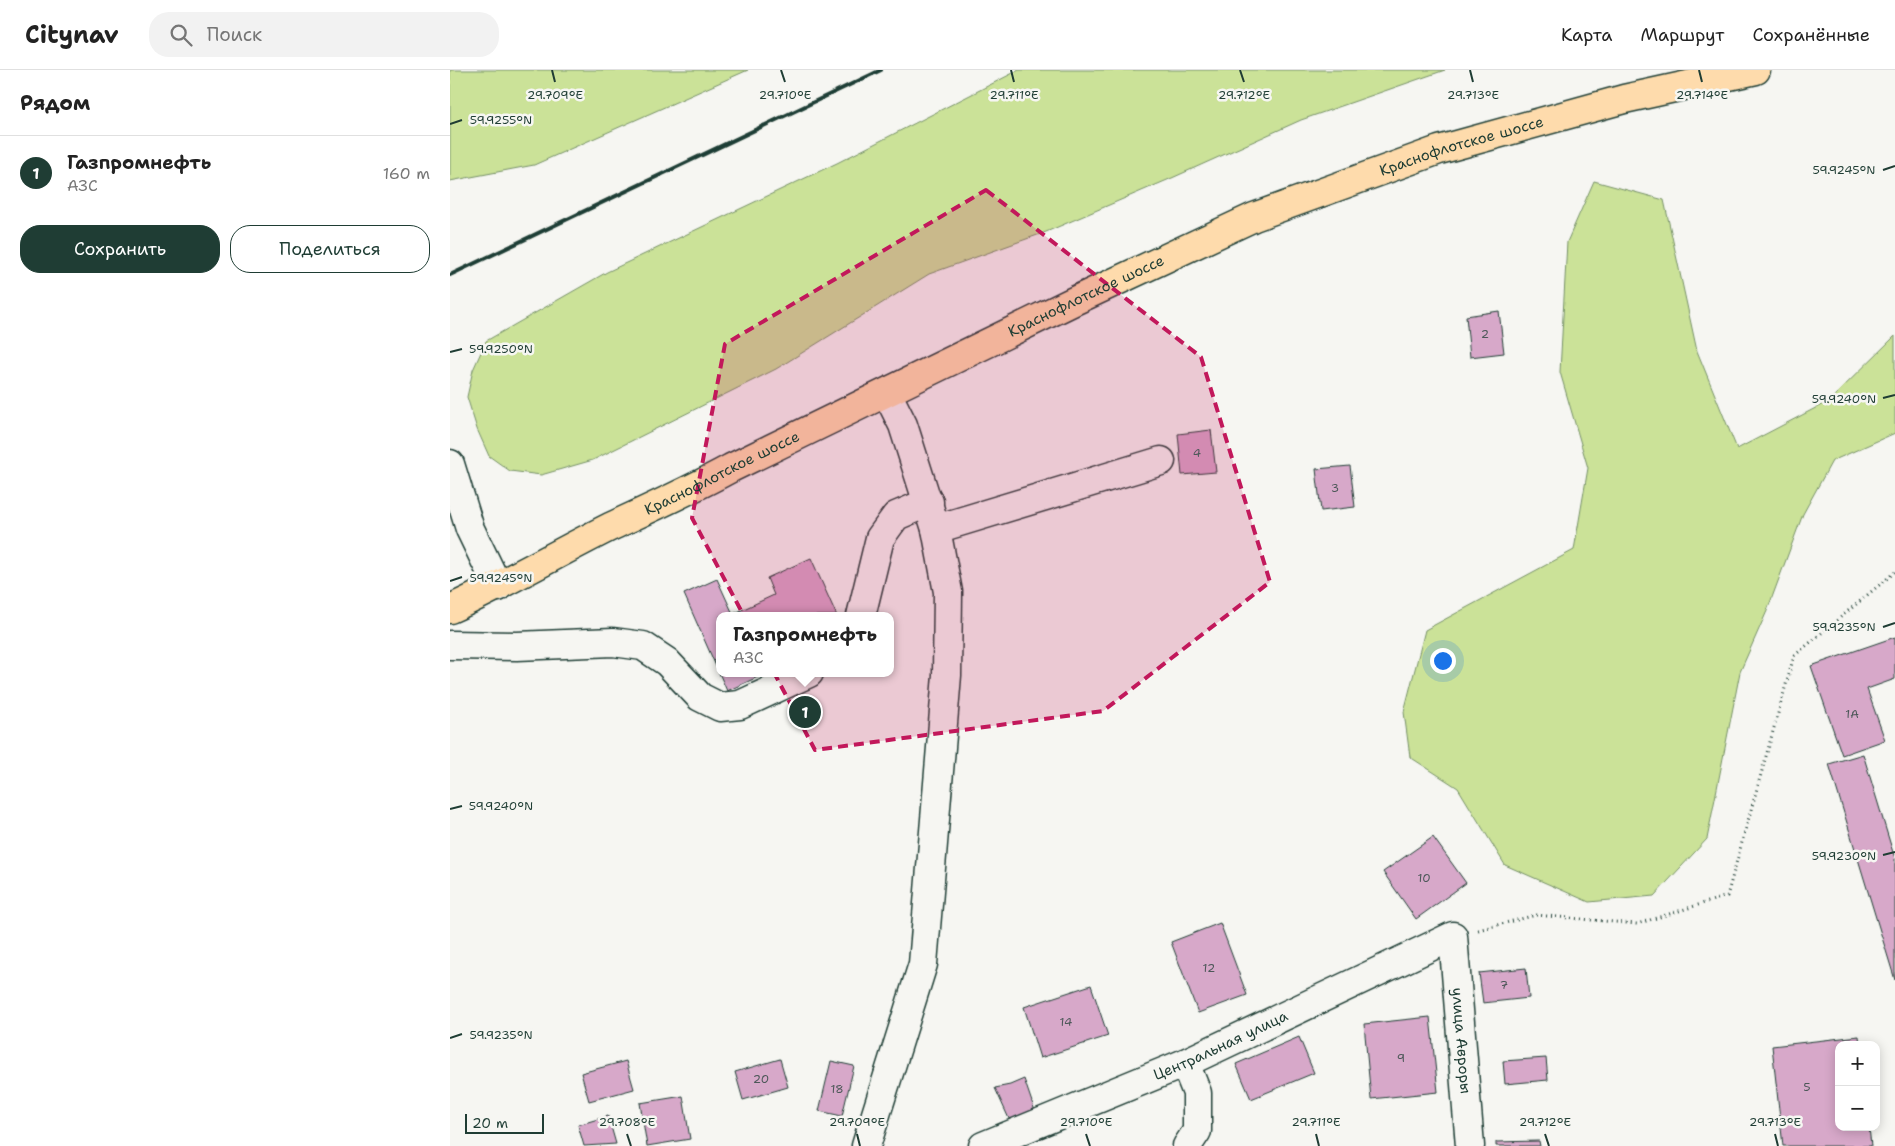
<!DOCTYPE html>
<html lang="ru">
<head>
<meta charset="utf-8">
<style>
  body { margin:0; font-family:"Shantell Sans",sans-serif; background:#f2f2f2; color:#222 }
  .controls { position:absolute; right:15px; bottom:15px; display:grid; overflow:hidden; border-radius:10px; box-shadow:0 2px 12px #0003 }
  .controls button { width:45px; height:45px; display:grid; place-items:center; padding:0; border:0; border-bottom:1px solid #e0e0e0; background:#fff; color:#222; font:25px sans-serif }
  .scale { position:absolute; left:15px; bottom:12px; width:79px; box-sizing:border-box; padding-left:5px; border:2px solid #1f3d34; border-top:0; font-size:14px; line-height:18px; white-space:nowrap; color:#1f3d34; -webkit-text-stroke:4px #f6f6f2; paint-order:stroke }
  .you { position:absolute; left:992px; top:590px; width:18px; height:18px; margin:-12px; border:4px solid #fff; border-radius:50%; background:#1a73e8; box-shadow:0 0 0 8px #1a73e833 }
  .badge { display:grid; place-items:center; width:32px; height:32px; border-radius:50%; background:#1f3d34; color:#fff; font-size:16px; font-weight:700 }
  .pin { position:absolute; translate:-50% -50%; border:2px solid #fff; box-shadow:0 1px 5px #0006 }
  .popup { position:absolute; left:266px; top:542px; width:178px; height:65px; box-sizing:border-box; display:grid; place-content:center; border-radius:10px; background:#fff; filter:drop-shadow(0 1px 4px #0005); font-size:16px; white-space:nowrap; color:#767676 }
  .popup b { font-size:19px; color:#222 }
  .popup::after { content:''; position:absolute; left:50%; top:100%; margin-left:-10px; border:10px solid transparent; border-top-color:#fff }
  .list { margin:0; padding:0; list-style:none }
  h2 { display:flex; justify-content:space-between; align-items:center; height:65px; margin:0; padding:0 20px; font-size:21px }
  h2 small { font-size:16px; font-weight:400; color:#767676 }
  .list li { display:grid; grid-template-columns:32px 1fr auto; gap:15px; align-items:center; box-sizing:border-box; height:75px; padding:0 20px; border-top:1px solid #e0e0e0 }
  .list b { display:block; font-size:19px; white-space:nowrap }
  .list p { margin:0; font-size:16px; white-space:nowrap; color:#767676 }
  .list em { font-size:16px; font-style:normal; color:#767676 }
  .actions { display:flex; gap:10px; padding:15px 20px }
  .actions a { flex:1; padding:11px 0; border:1px solid #1f3d34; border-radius:20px; text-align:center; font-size:18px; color:#1f3d34 }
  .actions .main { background:#1f3d34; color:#fff }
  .icon { flex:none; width:28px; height:28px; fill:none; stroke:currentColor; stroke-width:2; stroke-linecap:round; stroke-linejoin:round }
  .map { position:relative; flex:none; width:1445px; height:1076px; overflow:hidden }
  header { display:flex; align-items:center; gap:30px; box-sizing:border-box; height:70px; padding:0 25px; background:#fff; border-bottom:1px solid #e0e0e0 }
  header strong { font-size:24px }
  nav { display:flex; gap:28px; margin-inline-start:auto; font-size:18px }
  .search { width:350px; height:45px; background:#f2f2f2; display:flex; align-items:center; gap:12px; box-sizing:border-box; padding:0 18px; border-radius:20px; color:#767676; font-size:19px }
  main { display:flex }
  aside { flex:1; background:#fff }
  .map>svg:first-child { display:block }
</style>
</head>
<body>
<header>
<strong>Citynav</strong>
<div class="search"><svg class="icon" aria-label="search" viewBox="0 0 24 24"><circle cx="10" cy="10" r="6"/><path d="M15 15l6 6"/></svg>Поиск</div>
<nav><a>Карта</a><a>Маршрут</a><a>Сохранённые</a></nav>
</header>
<main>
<aside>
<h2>Рядом<small></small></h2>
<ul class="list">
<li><span class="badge">1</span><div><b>Газпромнефть</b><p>АЗС</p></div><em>160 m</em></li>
</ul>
<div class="actions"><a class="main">Сохранить</a><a>Поделиться</a></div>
</aside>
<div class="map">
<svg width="1445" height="1076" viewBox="0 0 1445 1076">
  <rect width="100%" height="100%" fill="#f6f6f2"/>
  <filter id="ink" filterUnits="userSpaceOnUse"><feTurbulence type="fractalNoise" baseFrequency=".02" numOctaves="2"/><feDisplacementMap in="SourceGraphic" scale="10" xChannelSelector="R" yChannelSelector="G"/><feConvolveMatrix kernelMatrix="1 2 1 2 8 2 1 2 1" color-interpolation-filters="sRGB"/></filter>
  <g filter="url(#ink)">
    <g fill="#cbe298" stroke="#759066">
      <path d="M 0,0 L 298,0 L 84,95 L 0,111 Z"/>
      <path d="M 569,0 L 995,0 L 851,50 L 722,108 L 596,162 L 479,204 L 326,299 L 143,390 L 91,405 L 60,401 L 39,386 L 27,359 L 17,327 L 23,300 L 36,271 L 157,202 L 387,93 Z"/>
      <path d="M 1144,111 L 1214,130 L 1247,281 L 1287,379 L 1379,331 L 1445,266 L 1445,363 L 1382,391 L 1353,444 L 1317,541 L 1290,602 L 1257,769 L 1204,826 L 1139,832 L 1055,795 L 1008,718 L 960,687 L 954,642 L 975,560 L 1124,480 L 1138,398 L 1110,302 L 1117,172 Z"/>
    </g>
    <g fill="#d7a8c9" stroke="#1f3d34">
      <path d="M 1049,241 L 1054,283 L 1020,287 L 1016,246 Z"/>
      <path d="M 761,360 L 766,402 L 732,405 L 728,364 Z"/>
      <path d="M 900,396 L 905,437 L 871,441 L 866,399 Z"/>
      <path d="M 361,488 L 387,546 L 270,546 L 270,603 L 309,603 L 310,606 L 277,621 L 234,524 L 267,509 L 283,544 L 324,525 L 317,508 Z"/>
      <path d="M 1445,567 L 1445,609 L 1417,619 L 1435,670 L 1392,685 L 1361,596 Z"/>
      <path d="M 1413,684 L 1445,789 L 1445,910 L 1379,694 Z"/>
      <path d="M 983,767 L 1016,813 L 966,849 L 933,802 Z"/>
      <path d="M 770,853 L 797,925 L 748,943 L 721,872 Z"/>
      <path d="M 1076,898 L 1079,928 L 1033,933 L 1029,903 Z"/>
      <path d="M 641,915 L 658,966 L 590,988 L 574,937 Z"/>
      <path d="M 980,947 L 988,1022 L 921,1029 L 914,954 Z"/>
      <path d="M 1409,966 L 1410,975 L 1389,975 L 1389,1057 L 1419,1057 L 1421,1076 L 1333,1076 L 1322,976 Z"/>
      <path d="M 849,967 L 864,1003 L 801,1029 L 786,994 Z"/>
      <path d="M 1096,988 L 1098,1010 L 1055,1014 L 1053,991 Z"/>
      <path d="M 330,989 L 338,1017 L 293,1030 L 285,1002 Z"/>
      <path d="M 176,991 L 184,1019 L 139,1031 L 131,1003 Z"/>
      <path d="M 381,991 L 404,996 L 392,1046 L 369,1041 Z"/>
      <path d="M 574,1009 L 586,1044 L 560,1051 L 545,1018 L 560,1015 Z"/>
      <path d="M 233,1026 L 240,1069 L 197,1076 L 190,1033 Z"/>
      <path d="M 158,1046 L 166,1074 L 134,1076 L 128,1055 Z"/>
      <path d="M 1089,1071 L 1090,1076 L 1046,1076 L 1046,1072 Z"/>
    </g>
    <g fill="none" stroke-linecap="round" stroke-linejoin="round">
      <g stroke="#1f3d34" stroke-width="31">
        <g id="minor">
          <path d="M 0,394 L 20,459 L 48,517"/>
          <path d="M 486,459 L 711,391"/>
          <path d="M 411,546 L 430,468 L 446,446 L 479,432"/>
          <path d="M 0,575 L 67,576 L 163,572 L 193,576 L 217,592 L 250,627 L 270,637 L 290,635 L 359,603"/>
          <path d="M 735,993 L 747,1023 L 747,1061 L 737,1076"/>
          <path d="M 416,1076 L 473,894 L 497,605 L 498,522 L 486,459 L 453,355 L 437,323"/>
          <path id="s1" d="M 533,1076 L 735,993 L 1003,866 L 1020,1076"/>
        </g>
      </g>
      <g stroke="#1f3d34" stroke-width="31">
        <g id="major">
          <path id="s2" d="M 0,539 C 55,514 106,484 160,457 C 201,438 241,420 281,398 L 624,231 L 804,147 L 989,80 L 1174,29 L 1306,0"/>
        </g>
      </g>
      <path stroke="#1f3d34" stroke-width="3" stroke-dasharray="1 4" stroke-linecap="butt" d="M 1028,860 L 1086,845 L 1187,854 L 1277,826 L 1344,586 L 1445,502"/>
      <use href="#minor" stroke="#f6f6f2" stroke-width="28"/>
      <use href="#major" stroke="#fedbac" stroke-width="28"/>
      <path stroke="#1f3d34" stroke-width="4" d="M 0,205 L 431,0"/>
    </g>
  </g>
  <path fill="#c2185b" fill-opacity="0.2" stroke="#c2185b" stroke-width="4" stroke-dasharray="10 6" stroke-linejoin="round" d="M 536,120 L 751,287 L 820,512 L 653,641 L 365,680 L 242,448 L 275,274 Z"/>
  <path fill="none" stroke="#1f3d34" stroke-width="2" d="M 102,0 L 105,12M 331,0 L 335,12M 561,0 L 564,12M 790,0 L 794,12M 1020,0 L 1023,12M 1249,0 L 1252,12M 0,54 L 12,50M 1433,100 L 1445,96M 0,282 L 12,279M 1433,328 L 1445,325M 0,511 L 12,507M 1433,557 L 1445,553M 0,739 L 12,736M 1433,785 L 1445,782M 0,968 L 12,964M 177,1064 L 181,1076M 407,1064 L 410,1076M 636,1064 L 640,1076M 866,1064 L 869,1076M 1095,1064 L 1099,1076M 1325,1064 L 1328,1076"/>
  <g text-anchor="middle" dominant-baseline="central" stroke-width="5" stroke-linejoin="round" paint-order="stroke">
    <g font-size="12" fill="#4d5859">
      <text x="1035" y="264">2</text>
      <text x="747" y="383">4</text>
      <text x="885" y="418">3</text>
      <text x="1402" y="644">1А</text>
      <text x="974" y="808">10</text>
      <text x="759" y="898">12</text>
      <text x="1054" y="915">7</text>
      <text x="616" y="952">14</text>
      <text x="951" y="988">9</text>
      <text x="311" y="1009">20</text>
      <text x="1357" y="1017">5</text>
      <text x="387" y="1019">18</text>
    </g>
    <g font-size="15" fill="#1f3d34" stroke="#f6f6f2">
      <text stroke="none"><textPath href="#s2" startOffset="1114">Краснофлотское шоссе</textPath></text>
      <text stroke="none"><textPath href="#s2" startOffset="709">Краснофлотское шоссе</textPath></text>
      <text stroke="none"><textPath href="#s2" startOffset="304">Краснофлотское шоссе</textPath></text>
      <text stroke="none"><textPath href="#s1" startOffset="620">улица Авроры</textPath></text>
      <text stroke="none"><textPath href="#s1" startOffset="258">Центральная улица</textPath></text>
    </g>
  </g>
  <g font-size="12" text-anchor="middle" fill="#1f3d34" stroke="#f6f6f2" stroke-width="5" stroke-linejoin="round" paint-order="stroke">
    <text x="105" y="29">29.709°E</text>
    <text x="335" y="29">29.710°E</text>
    <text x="564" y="29">29.711°E</text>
    <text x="794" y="29">29.712°E</text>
    <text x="1023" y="29">29.713°E</text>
    <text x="1252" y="29">29.714°E</text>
    <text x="51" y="54">59.9255°N</text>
    <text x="1394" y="104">59.9245°N</text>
    <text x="51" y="283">59.9250°N</text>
    <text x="1394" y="333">59.9240°N</text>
    <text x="51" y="512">59.9245°N</text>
    <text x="1394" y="561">59.9235°N</text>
    <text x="51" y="740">59.9240°N</text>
    <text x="1394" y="790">59.9230°N</text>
    <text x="51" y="969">59.9235°N</text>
    <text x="177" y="1056">29.708°E</text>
    <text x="407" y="1056">29.709°E</text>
    <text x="636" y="1056">29.710°E</text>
    <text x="866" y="1056">29.711°E</text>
    <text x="1095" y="1056">29.712°E</text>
    <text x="1325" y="1056">29.713°E</text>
  </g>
</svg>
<div class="controls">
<button>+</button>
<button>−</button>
</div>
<div class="scale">20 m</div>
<div class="you"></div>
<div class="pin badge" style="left:355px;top:642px">1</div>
<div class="popup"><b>Газпромнефть</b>АЗС</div>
</div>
</main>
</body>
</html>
